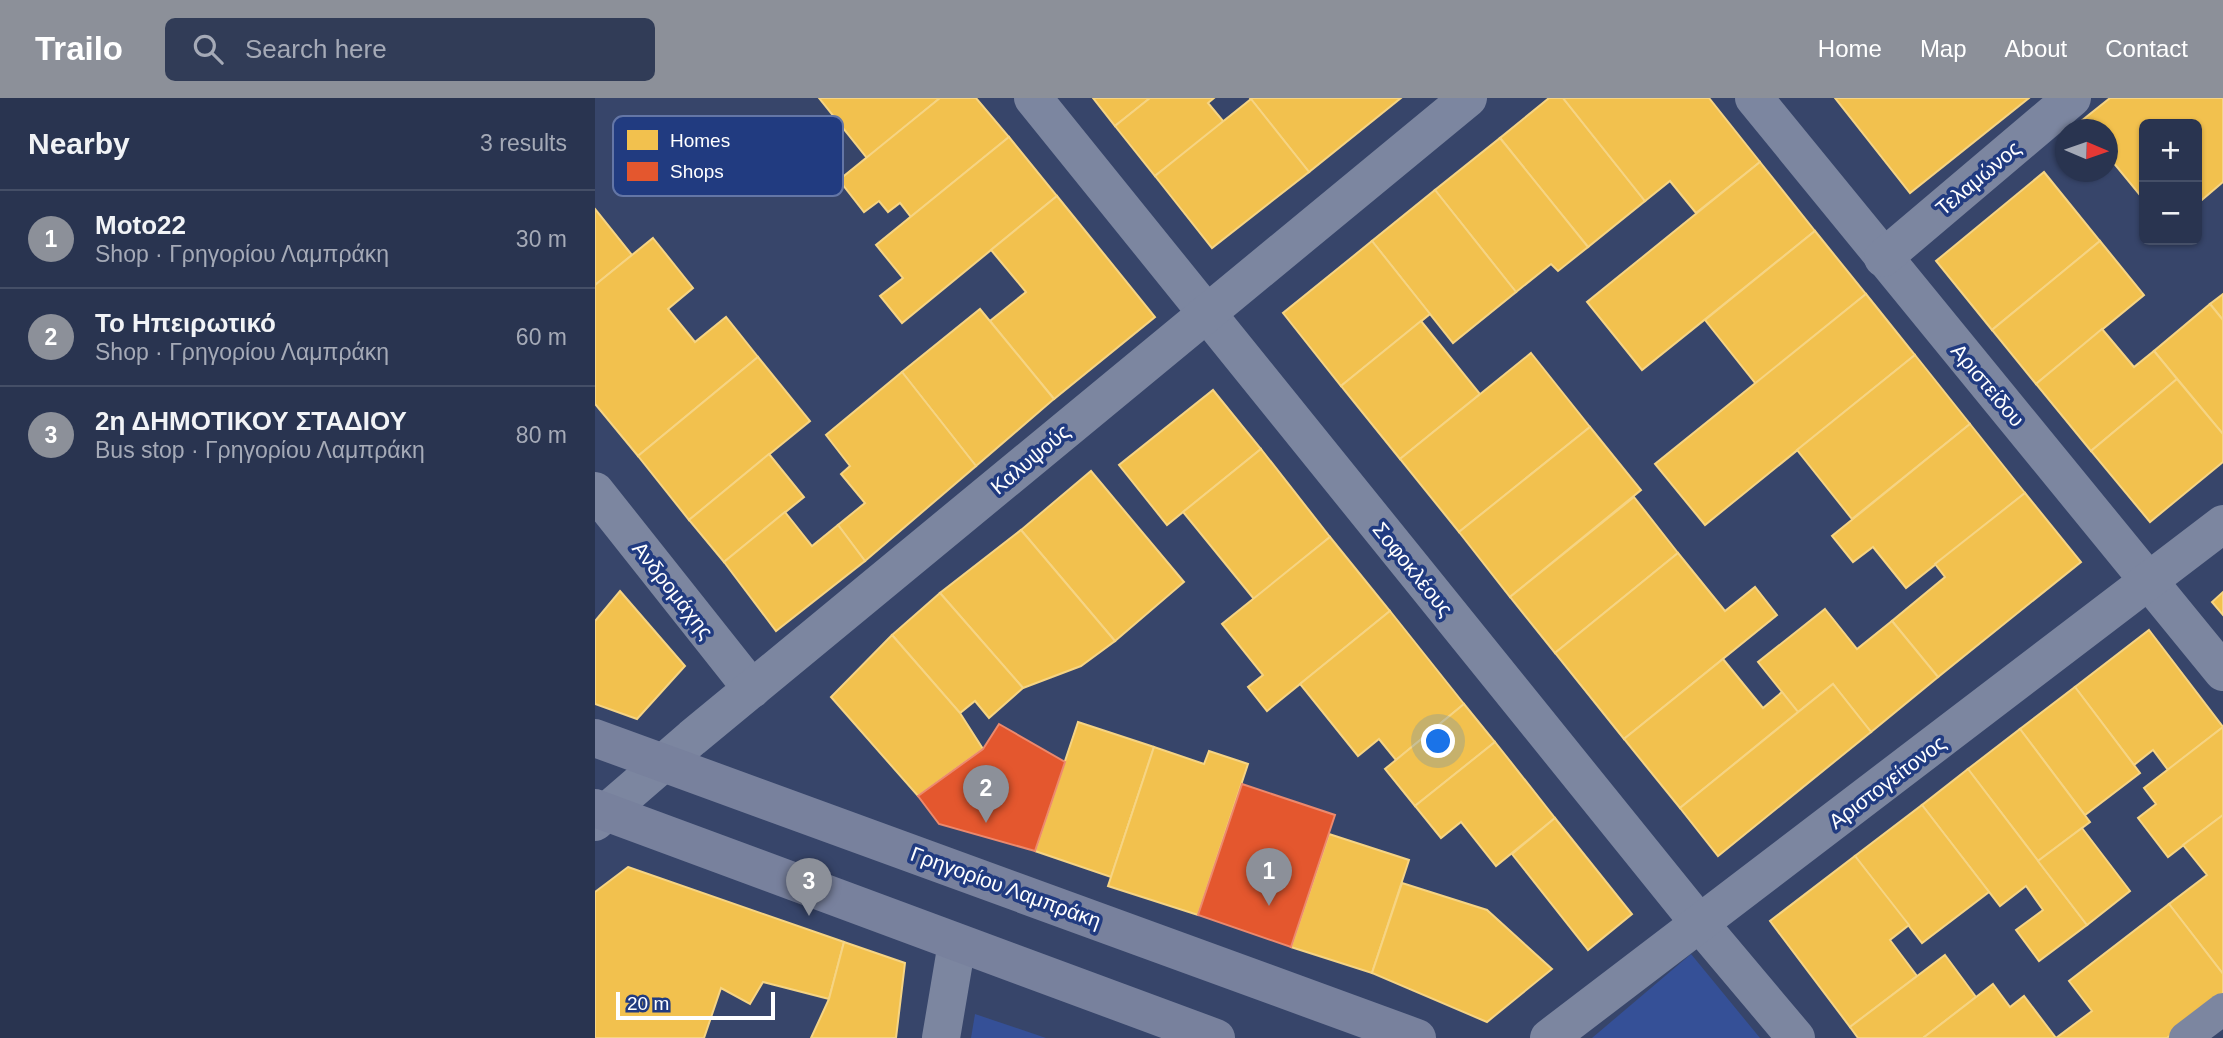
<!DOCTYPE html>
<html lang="en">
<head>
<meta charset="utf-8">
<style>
  body { margin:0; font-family:Arial,sans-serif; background:#313c57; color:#f1f3f6 }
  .controls { position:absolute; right:21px; top:21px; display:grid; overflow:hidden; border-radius:10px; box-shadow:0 2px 5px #0004 }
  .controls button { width:63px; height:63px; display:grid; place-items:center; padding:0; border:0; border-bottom:2px solid #454f67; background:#293450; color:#f1f3f6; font:35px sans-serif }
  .compass { position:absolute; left:1460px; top:21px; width:63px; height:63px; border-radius:50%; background:#293450; box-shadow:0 2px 5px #0004; rotate:92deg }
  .scale { position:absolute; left:21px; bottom:18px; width:159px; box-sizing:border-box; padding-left:7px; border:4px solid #fff; border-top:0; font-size:19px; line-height:24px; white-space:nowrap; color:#fff; -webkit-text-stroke:5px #213b80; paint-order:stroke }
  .you { position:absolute; left:844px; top:644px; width:24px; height:24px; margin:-18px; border:5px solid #fff; border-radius:50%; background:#1a73e8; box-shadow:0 0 0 10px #1a73e833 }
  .badge { display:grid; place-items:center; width:46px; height:46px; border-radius:50%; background:#8c9099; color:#fff; font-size:23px; font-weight:700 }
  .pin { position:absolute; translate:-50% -58px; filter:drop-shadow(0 2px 4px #0008) }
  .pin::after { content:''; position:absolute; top:37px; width:24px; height:21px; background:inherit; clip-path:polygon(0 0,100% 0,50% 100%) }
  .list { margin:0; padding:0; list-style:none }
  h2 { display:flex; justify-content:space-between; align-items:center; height:91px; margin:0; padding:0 28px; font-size:30px }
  h2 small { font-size:23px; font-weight:400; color:#a5aab7 }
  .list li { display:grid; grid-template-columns:46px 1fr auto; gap:21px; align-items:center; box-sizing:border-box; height:98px; padding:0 28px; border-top:2px solid #454f67 }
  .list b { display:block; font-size:26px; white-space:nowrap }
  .list p { margin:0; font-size:23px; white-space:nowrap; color:#a5aab7 }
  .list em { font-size:23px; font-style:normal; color:#a5aab7 }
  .icon { flex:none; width:38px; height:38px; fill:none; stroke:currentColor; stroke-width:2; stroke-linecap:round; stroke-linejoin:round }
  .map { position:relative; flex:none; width:1628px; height:940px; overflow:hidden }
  header { display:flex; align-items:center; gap:42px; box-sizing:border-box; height:98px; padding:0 35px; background:#8c9099; color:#fff }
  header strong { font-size:33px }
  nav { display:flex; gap:38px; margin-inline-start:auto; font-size:24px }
  .search { width:490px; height:63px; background:#313c57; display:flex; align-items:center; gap:18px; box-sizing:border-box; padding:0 24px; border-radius:10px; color:#a5aab7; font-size:26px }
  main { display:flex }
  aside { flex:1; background:#293450 }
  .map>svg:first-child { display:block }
</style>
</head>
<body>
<header>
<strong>Trailo</strong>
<div class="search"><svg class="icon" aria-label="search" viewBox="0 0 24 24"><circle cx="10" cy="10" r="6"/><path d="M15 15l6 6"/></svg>Search here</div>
<nav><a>Home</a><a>Map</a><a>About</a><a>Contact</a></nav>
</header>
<main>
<aside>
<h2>Nearby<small>3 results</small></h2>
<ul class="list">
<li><span class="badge">1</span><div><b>Moto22</b><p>Shop · Γρηγορίου Λαμπράκη</p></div><em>30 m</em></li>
<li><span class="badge">2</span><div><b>Το Ηπειρωτικό</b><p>Shop · Γρηγορίου Λαμπράκη</p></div><em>60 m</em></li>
<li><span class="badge">3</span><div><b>2η ΔΗΜΟΤΙΚΟΥ ΣΤΑΔΙΟΥ</b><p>Bus stop · Γρηγορίου Λαμπράκη</p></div><em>80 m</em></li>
</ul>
</aside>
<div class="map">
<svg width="1628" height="940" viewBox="0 0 1628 940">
  <rect width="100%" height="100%" fill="#37456a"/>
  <g fill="#355097">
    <path d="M 1096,856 L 1165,940 L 997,940 Z"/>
    <path d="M 380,916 L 451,940 L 376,940 Z"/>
  </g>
  <g fill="#f2c14e" stroke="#f6d483" stroke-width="2">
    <path d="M 224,0 L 345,0 L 272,60 Z"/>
    <path d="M 345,0 L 381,0 L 414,39 L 316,119 L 305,105 L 293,114 L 284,103 L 269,114 L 244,82 Z"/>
    <path d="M 498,0 L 555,0 L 520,28 Z"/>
    <path d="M 555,0 L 619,0 L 613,5 L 629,24 L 560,78 L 520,28 Z"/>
    <path d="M 655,0 L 806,0 L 714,74 Z"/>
    <path d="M 954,0 L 968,0 L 1050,103 L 993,149 L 905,40 Z"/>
    <path d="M 968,0 L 1114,0 L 1165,64 L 1101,115 L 1075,83 L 1050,103 Z"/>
    <path d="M 1240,0 L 1434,0 L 1315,95 Z"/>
    <path d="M 1515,0 L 1628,0 L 1628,84 L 1602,106 L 1602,26 L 1549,26 L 1549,102 L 1512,57 L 1512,32 L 1491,32 L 1485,24 Z"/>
    <path d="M 656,1 L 714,74 L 617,150 L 560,78 Z"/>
    <path d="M 414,39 L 462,98 L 307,225 L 285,198 L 308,180 L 281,147 Z"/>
    <path d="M 905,40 L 993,149 L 963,173 L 956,166 L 921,194 L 840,92 Z"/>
    <path d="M 1165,64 L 1220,133 L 1047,272 L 992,204 Z"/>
    <path d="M 1449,74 L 1505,143 L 1397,232 L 1341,163 Z"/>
    <path d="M 840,92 L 921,194 L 858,245 L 777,143 Z"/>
    <path d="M 462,98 L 560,219 L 459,301 L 395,223 L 431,194 L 396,152 Z"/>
    <path d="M 0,111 L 37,157 L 0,187 Z"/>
    <path d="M 1220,133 L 1271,196 L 1161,286 L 1110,222 Z"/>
    <path d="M 58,140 L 98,190 L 73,211 L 100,244 L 131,219 L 163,259 L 43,358 L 0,306 L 0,187 Z"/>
    <path d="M 777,143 L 835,216 L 746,288 L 688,215 Z"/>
    <path d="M 1505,143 L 1549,197 L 1441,286 L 1397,232 Z"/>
    <path d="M 1271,196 L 1320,257 L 1110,427 L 1060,366 Z"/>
    <path d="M 1628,196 L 1628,222 L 1615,206 Z"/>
    <path d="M 1615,206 L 1628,222 L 1628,336 L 1559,253 Z"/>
    <path d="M 385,211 L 459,301 L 381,368 L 307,274 Z"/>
    <path d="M 826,223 L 885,296 L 805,361 L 746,288 Z"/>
    <path d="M 1507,231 L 1539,269 L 1559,253 L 1582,281 L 1496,353 L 1441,286 Z"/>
    <path d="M 936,255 L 995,329 L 864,434 L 805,361 Z"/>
    <path d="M 1320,257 L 1375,326 L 1257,421 L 1202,352 Z"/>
    <path d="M 163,259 L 215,323 L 94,422 L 43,358 Z"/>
    <path d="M 307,274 L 381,368 L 270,463 L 243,427 L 270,405 L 246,376 L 255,368 L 231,337 Z"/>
    <path d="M 1582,281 L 1628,336 L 1628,364 L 1555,424 L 1496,353 Z"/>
    <path d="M 618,292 L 666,351 L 572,427 L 524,367 Z"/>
    <path d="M 1375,326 L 1430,395 L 1311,490 L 1278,449 L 1258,464 L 1237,438 Z"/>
    <path d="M 995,329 L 1046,392 L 915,499 L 864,434 Z"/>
    <path d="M 666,351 L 735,439 L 659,501 L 588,414 Z"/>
    <path d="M 174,356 L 209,399 L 129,464 L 94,422 Z"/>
    <path d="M 496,373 L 589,484 L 520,543 L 426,432 Z"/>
    <path d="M 1430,395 L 1486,464 L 1343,579 L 1297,523 L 1350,479 L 1340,466 Z"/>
    <path d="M 1039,399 L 1083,455 L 960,555 L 915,499 Z"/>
    <path d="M 190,414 L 217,448 L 243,427 L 270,463 L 181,533 L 129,464 Z"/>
    <path d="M 426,432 L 520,543 L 486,568 L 428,590 L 345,495 Z"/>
    <path d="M 735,439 L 795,513 L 672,613 L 653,589 L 668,577 L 627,526 Z"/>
    <path d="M 1083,455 L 1130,513 L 1160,489 L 1182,517 L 1029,641 L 960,555 Z"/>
    <path d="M 25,493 L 90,568 L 42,621 L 0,606 L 0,523 Z"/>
    <path d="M 1628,494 L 1628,517 L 1617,504 Z"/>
    <path d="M 345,495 L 428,590 L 394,620 L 380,603 L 365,615 L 297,537 Z"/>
    <path d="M 1230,511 L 1262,551 L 1297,523 L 1343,579 L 1276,634 L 1238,586 L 1203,614 L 1163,564 Z"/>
    <path d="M 795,513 L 869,606 L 801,662 L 784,641 L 763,658 L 705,586 Z"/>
    <path d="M 1554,532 L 1628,629 L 1573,672 L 1558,652 L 1539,667 L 1480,589 Z"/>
    <path d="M 297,537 L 365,615 L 388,651 L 323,698 L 236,599 Z"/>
    <path d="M 1128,561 L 1168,610 L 1187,594 L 1203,614 L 1085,710 L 1029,641 Z"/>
    <path d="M 1238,586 L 1276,634 L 1123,758 L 1085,710 Z"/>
    <path d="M 1480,589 L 1545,675 L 1490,717 L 1425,631 Z"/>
    <path d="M 869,606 L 900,644 L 820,708 L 790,671 Z"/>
    <path d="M 483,624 L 559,649 L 516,779 L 440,753 Z"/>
    <path d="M 1628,629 L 1628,717 L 1573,759 L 1543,720 L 1561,706 L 1549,690 Z"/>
    <path d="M 1425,631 L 1495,724 L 1443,763 L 1373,671 Z"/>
    <path d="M 900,644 L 960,720 L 901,768 L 866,724 L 846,740 L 820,708 Z"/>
    <path d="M 559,649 L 609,666 L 614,653 L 653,666 L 603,817 L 513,788 Z"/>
    <path d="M 1373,671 L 1492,827 L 1444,863 L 1421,832 L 1448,812 L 1431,788 L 1405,808 L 1327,707 Z"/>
    <path d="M 1327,707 L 1394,794 L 1327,845 L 1260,758 Z"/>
    <path d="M 1628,717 L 1628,876 L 1574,806 L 1612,777 L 1588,747 Z"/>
    <path d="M 960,720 L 1037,816 L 993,852 L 917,756 Z"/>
    <path d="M 1487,730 L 1535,793 L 1492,827 L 1443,763 Z"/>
    <path d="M 734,736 L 814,762 L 777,875 L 696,849 Z"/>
    <path d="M 1260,758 L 1314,827 L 1295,842 L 1322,878 L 1255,929 L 1175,823 Z"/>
    <path d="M 33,769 L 249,844 L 234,901 L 168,884 L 155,906 L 126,890 L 109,940 L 0,940 L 0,794 Z"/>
    <path d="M 807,785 L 892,812 L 957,871 L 892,924 L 777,875 Z"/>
    <path d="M 1574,806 L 1628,876 L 1628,897 L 1572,940 L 1461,940 L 1497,913 L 1474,883 Z"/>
    <path d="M 249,844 L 310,865 L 301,940 L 216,940 L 234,901 Z"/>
    <path d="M 1350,857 L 1381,899 L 1328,940 L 1263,940 L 1255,929 Z"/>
    <path d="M 1398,886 L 1415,909 L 1429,898 L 1461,940 L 1328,940 Z"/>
  </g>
  <g fill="#e4572e" stroke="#ec896d" stroke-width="2">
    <path d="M 404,626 L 470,664 L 440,753 L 344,726 L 323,698 L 388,651 Z"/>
    <path d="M 647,686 L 740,717 L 696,849 L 603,817 Z"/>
  </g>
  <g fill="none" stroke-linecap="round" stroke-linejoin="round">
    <path stroke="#7c86a0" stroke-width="32" d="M 1590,940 L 1628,911"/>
    <g stroke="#7c86a0" stroke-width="38">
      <path d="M 438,0 L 1105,826 L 1201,940"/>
      <path d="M 1159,0 L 1628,574"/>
      <path d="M 1288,160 L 1477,0"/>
      <path d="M 0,393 L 157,591"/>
      <path d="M 0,724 L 97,640 L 873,0"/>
      <path d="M 346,940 L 362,845"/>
      <path d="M 954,940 L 1628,426"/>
    </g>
    <g stroke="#78819d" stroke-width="38">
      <path d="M 0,640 L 822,940"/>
      <path d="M 0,710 L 621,940"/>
    </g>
  </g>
  <g text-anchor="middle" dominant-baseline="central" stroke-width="7" stroke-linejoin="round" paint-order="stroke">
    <g font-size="21" fill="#fff" stroke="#213b80">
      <text transform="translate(1383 80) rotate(-40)">Τελαμώνος</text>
      <text transform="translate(1393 287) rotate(50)">Αριστείδου</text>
      <text transform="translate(435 361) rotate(-40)">Καλυψούς</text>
      <text transform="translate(818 471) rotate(51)">Σοφοκλέους</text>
      <text transform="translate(78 492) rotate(52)">Ανδρομάχης</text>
      <text transform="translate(1292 684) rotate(-37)">Αριστογείτονος</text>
      <text transform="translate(411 789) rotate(20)">Γρηγορίου Λαμπράκη</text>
    </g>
  </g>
  <rect x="18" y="18" width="230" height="80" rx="10" fill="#213b80" stroke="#6476a6" stroke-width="2"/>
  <rect x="32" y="32" width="31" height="20" fill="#f2c14e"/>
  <rect x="32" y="64" width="31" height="19" fill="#e4572e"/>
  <g font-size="19" fill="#fff">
    <text x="75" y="49">Homes</text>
    <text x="75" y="80">Shops</text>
  </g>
</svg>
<div class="controls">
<button>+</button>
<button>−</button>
</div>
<svg class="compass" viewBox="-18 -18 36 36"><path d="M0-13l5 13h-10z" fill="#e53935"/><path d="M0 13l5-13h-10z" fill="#a5aab7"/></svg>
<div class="scale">20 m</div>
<div class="you"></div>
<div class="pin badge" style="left:674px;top:808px">1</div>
<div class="pin badge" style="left:391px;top:725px">2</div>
<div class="pin badge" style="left:214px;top:818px">3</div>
</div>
</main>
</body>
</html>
